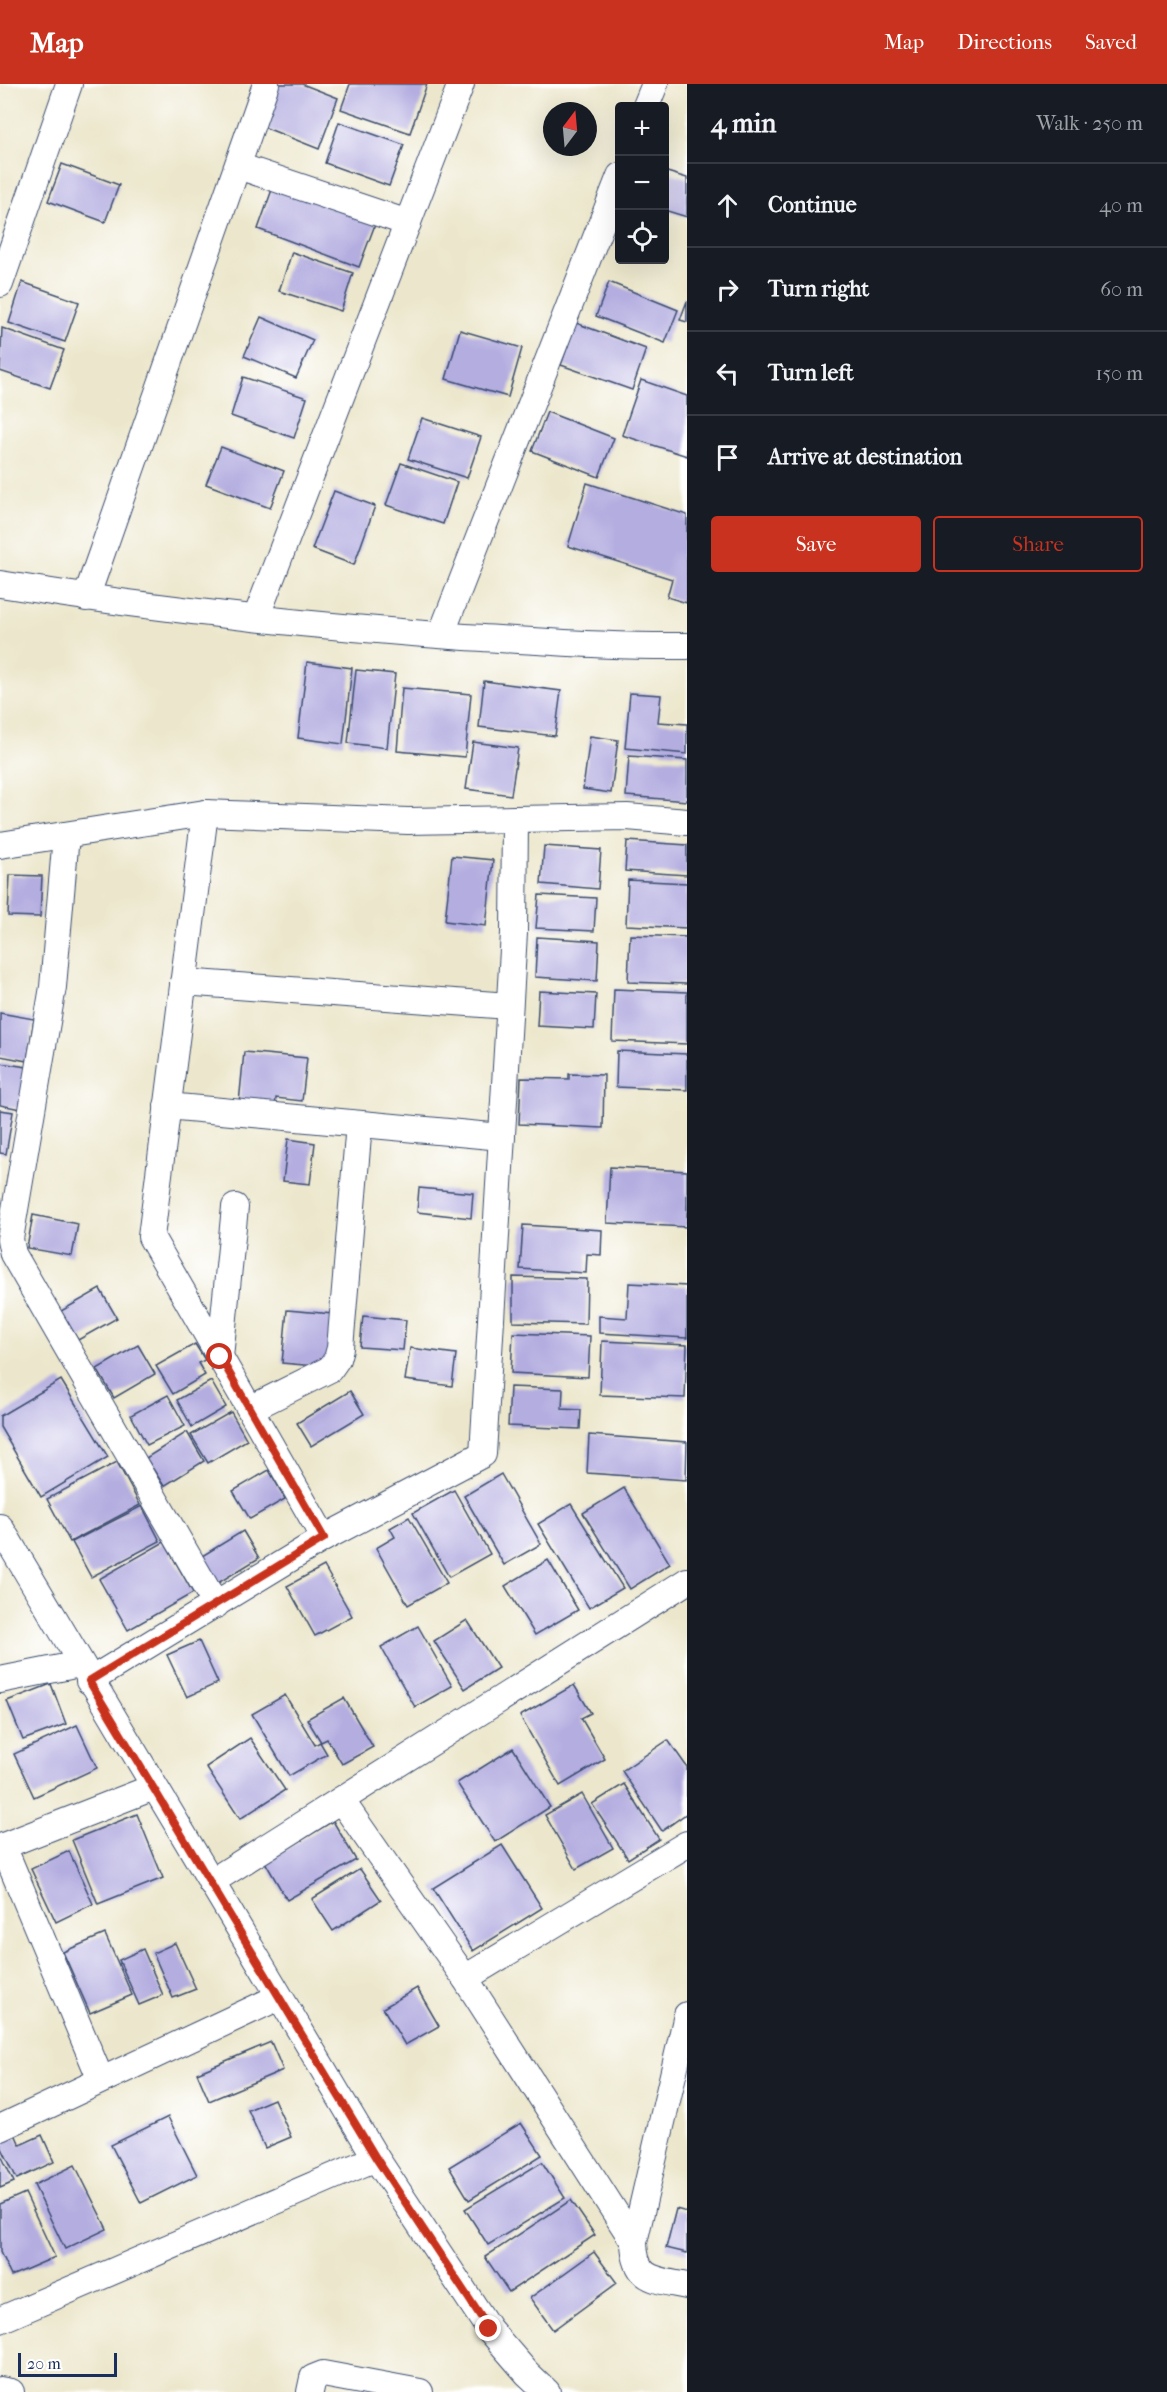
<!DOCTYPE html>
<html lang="en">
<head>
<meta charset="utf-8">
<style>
  body { margin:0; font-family:"IM FELL French Canon",serif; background:#242831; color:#f1f3f6 }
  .controls { position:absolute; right:18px; top:18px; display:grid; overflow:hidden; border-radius:6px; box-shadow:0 6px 24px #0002 }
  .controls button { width:54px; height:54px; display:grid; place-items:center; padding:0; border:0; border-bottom:2px solid #363941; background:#171b24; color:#f1f3f6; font:30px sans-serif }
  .compass { position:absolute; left:543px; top:18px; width:54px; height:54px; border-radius:50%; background:#171b24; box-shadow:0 6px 24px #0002; rotate:16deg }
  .scale { position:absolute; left:18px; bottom:15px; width:99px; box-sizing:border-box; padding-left:6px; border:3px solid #1b2f5e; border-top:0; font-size:16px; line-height:21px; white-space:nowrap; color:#1b2f5e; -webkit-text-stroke:4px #fff; paint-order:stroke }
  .stop { position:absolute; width:18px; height:18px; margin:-14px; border:4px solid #c8321e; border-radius:50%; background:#fff }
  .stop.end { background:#c8321e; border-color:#fff; box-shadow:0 2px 6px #0008 }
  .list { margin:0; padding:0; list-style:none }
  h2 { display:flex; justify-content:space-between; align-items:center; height:78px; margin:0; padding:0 24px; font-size:26px }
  h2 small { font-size:20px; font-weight:400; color:#9ea1a6 }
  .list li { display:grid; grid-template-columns:39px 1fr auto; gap:18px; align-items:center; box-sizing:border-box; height:84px; padding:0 24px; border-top:2px solid #363941 }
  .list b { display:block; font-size:22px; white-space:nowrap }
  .list em { font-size:20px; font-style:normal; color:#9ea1a6 }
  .actions { display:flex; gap:12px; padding:18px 24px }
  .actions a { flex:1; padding:14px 0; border:2px solid #c8321e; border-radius:6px; text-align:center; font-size:21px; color:#c8321e }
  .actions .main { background:#c8321e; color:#fff }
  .icon { flex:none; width:33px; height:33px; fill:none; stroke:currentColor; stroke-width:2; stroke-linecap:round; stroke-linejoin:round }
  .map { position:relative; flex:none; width:687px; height:2308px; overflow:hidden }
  header { display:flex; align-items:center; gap:36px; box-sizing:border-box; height:84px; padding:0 30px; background:#c8321e; color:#fff }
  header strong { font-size:28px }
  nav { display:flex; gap:33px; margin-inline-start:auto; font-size:21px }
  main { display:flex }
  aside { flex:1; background:#171b24 }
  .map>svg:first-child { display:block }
</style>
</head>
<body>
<header>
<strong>Map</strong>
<nav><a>Map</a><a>Directions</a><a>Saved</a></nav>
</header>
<main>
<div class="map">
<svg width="687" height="2308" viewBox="0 0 687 2308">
  <rect width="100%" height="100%" fill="#fff"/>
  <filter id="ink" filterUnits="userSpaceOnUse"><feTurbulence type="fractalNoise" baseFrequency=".0167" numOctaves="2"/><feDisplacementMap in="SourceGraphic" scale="12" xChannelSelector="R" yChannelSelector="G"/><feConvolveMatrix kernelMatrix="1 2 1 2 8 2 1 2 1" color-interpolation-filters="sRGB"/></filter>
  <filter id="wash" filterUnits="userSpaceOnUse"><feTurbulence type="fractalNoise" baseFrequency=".008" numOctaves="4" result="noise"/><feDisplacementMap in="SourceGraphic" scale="24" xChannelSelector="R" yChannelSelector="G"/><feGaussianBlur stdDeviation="1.35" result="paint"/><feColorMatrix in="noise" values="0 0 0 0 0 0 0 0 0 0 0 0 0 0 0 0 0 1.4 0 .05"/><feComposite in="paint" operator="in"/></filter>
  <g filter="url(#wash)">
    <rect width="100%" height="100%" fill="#ece7cc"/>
    <g id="blocks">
      <g fill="#b4ade0">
        <path d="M 278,0 L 302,0 L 338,14 L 319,65 L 261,42 Z"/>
        <path d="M 350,0 L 427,0 L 410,49 L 341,25 Z"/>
        <path d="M 339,38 L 404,61 L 389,102 L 325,79 Z"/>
        <path d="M 62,80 L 119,101 L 105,138 L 48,117 Z"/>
        <path d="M 664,87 L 687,94 L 687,133 L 664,126 Z"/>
        <path d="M 274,100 L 376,138 L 359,183 L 258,145 Z"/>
        <path d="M 292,168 L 353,189 L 341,227 L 279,207 Z"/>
        <path d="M 22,198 L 79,218 L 65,258 L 9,239 Z"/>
        <path d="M 609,198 L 678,226 L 665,259 L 596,232 Z"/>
        <path d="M 687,217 L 687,238 L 680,236 Z"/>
        <path d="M 261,233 L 313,256 L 296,294 L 244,272 Z"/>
        <path d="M 576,239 L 646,265 L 632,306 L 561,281 Z"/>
        <path d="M 2,244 L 64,266 L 50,304 L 0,287 Z"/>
        <path d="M 460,246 L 522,264 L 508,313 L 446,295 Z"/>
        <path d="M 243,293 L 307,314 L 294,354 L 231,332 Z"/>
        <path d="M 641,296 L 687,312 L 687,372 L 622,351 Z"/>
        <path d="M 547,328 L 614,354 L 599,393 L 532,367 Z"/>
        <path d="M 422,334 L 481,353 L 467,394 L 408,375 Z"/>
        <path d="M 221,363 L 284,387 L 270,424 L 206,400 Z"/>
        <path d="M 401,379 L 457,398 L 443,440 L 386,421 Z"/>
        <path d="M 587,399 L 687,431 L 687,519 L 667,513 L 672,495 L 568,462 Z"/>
        <path d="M 334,407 L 375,422 L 354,481 L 312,465 Z"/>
        <path d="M 307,578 L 352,584 L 343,660 L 298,654 Z"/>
        <path d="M 356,586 L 395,590 L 387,664 L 348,659 Z"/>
        <path d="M 484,597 L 561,607 L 555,652 L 479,643 Z"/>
        <path d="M 402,604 L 471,610 L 465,673 L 397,667 Z"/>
        <path d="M 630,609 L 661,611 L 658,638 L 687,640 L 687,670 L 625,664 Z"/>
        <path d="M 590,652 L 618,656 L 611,709 L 583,705 Z"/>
        <path d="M 473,658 L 518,664 L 511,711 L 466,705 Z"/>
        <path d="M 629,672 L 687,676 L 687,717 L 626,712 Z"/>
        <path d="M 627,757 L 687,761 L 687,791 L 625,787 Z"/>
        <path d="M 544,762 L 601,766 L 598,805 L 541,800 Z"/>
        <path d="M 452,772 L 493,776 L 486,842 L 445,837 Z"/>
        <path d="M 10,791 L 42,792 L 40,833 L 8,832 Z"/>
        <path d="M 628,796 L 687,799 L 687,844 L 626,841 Z"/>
        <path d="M 539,811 L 596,814 L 594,847 L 536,844 Z"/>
        <path d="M 630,851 L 687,853 L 687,900 L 628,898 Z"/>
        <path d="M 537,853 L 599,857 L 597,897 L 535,893 Z"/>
        <path d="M 614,905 L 687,908 L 687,960 L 612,957 Z"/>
        <path d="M 539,907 L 596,910 L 594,945 L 537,942 Z"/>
        <path d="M 0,929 L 34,935 L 27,977 L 0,972 Z"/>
        <path d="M 617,967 L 687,970 L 687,1006 L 616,1003 Z"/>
        <path d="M 244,968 L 307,974 L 302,1017 L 276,1014 L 275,1023 L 239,1019 Z"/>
        <path d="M 0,979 L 27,983 L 21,1025 L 0,1021 Z"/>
        <path d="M 569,990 L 604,991 L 603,1044 L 519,1040 L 521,994 L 569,995 Z"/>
        <path d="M 0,1026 L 13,1028 L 6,1070 L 0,1069 Z"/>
        <path d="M 288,1055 L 315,1059 L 310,1100 L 283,1097 Z"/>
        <path d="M 610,1083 L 687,1087 L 687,1143 L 607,1139 Z"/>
        <path d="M 419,1104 L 473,1109 L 471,1134 L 417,1128 Z"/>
        <path d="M 33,1131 L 78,1140 L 72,1172 L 27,1164 Z"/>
        <path d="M 523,1141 L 602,1146 L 601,1171 L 587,1170 L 586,1189 L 520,1185 Z"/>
        <path d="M 513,1193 L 587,1195 L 586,1240 L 513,1238 Z"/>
        <path d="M 629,1199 L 687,1202 L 687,1254 L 599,1249 L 599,1232 L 627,1234 Z"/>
        <path d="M 100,1205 L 117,1234 L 78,1256 L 61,1227 Z"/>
        <path d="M 287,1226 L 333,1230 L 327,1283 L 282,1279 Z"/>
        <path d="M 363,1232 L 406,1236 L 403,1266 L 360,1263 Z"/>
        <path d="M 513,1249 L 590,1252 L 588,1293 L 511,1289 Z"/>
        <path d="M 602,1257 L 687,1261 L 685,1314 L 600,1311 Z"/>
        <path d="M 195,1260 L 205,1276 L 198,1279 L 205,1291 L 173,1310 L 156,1282 Z"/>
        <path d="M 138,1261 L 155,1290 L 114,1314 L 97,1285 Z"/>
        <path d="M 410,1264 L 456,1270 L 452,1302 L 405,1296 Z"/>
        <path d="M 61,1296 L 108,1373 L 41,1413 L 0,1343 L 0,1332 Z"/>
        <path d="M 211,1297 L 226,1323 L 192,1343 L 177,1316 Z"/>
        <path d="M 510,1303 L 563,1305 L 562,1325 L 581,1326 L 580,1345 L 508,1342 Z"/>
        <path d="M 350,1307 L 364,1330 L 311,1362 L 297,1339 Z"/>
        <path d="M 168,1311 L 185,1342 L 147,1361 L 131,1331 Z"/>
        <path d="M 231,1328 L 247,1356 L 208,1379 L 191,1351 Z"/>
        <path d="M 187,1348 L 204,1377 L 164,1402 L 146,1374 Z"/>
        <path d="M 589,1351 L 687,1358 L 686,1396 L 587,1389 Z"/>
        <path d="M 117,1378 L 140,1421 L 70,1458 L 47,1415 Z"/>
        <path d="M 269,1386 L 285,1415 L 250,1435 L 233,1407 Z"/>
        <path d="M 501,1390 L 541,1460 L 504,1481 L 464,1412 Z"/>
        <path d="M 624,1404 L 670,1480 L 630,1505 L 583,1429 Z"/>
        <path d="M 454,1406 L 490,1470 L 449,1493 L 413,1429 Z"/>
        <path d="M 571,1420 L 623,1504 L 589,1524 L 538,1440 Z"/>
        <path d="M 142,1422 L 160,1457 L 91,1493 L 72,1458 Z"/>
        <path d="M 409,1433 L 447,1499 L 408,1521 L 376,1464 L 395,1453 L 390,1444 Z"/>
        <path d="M 243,1447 L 259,1474 L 218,1499 L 202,1472 Z"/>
        <path d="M 164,1458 L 193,1509 L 128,1546 L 99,1495 Z"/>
        <path d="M 548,1476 L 578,1526 L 535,1551 L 505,1502 Z"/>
        <path d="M 324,1482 L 352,1532 L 315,1552 L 287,1502 Z"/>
        <path d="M 467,1536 L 498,1584 L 465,1605 L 434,1557 Z"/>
        <path d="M 418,1542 L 452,1602 L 415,1623 L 381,1563 Z"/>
        <path d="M 199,1557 L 218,1599 L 187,1613 L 167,1571 Z"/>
        <path d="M 51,1600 L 66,1640 L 23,1656 L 7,1617 Z"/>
        <path d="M 574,1601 L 591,1629 L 581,1634 L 605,1675 L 560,1702 L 520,1632 Z"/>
        <path d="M 285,1611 L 315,1661 L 320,1658 L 327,1670 L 289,1692 L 252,1630 Z"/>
        <path d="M 344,1614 L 373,1663 L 342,1680 L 327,1655 L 321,1658 L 307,1635 Z"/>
        <path d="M 77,1641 L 97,1684 L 34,1713 L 14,1670 Z"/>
        <path d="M 250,1654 L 285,1706 L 240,1735 L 206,1683 Z"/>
        <path d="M 668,1656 L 687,1683 L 687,1729 L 662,1747 L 622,1687 Z"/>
        <path d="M 513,1664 L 550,1723 L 495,1758 L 457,1699 Z"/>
        <path d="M 624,1700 L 659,1755 L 628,1775 L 592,1720 Z"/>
        <path d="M 582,1710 L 613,1764 L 576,1785 L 545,1731 Z"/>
        <path d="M 137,1730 L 163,1794 L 98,1820 L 72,1756 Z"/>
        <path d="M 333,1737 L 356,1776 L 287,1816 L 265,1778 Z"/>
        <path d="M 502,1761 L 542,1824 L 473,1867 L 433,1804 Z"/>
        <path d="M 69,1767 L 93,1820 L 56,1838 L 31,1785 Z"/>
        <path d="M 360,1785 L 381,1816 L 333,1847 L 312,1815 Z"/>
        <path d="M 105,1850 L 132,1911 L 90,1929 L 63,1868 Z"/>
        <path d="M 175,1859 L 196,1905 L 173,1914 L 153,1869 Z"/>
        <path d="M 143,1865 L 163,1911 L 139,1921 L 119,1876 Z"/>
        <path d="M 417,1904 L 439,1942 L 405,1961 L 383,1924 Z"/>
        <path d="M 271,1958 L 283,1986 L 209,2017 L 197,1989 Z"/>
        <path d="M 274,2015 L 291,2053 L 265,2064 L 248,2026 Z"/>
        <path d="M 168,2033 L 197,2091 L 141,2119 L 111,2061 Z"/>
        <path d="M 521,2039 L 542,2071 L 469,2116 L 449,2083 Z"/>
        <path d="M 12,2043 L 20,2061 L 42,2051 L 54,2078 L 17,2095 L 0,2060 L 0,2049 Z"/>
        <path d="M 0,2069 L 14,2098 L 0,2104 Z"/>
        <path d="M 542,2078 L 565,2114 L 488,2161 L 465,2125 Z"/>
        <path d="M 75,2081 L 107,2145 L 65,2165 L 34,2101 Z"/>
        <path d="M 25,2109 L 55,2173 L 11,2192 L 0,2168 L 0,2120 Z"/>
        <path d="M 571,2116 L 595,2151 L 509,2208 L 485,2173 Z"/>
        <path d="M 676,2125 L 687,2128 L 687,2169 L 666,2164 Z"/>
        <path d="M 594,2168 L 617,2199 L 553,2246 L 530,2214 Z"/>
      </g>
    </g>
  </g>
  <g filter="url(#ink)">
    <use href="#blocks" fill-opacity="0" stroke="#3a4b6e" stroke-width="1.5"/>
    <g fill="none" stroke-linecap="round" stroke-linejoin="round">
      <g stroke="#3a4b6e" stroke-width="28">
        <g id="minor">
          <path d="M 646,22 L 655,0"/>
          <path d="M 238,82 L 408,139"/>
          <path d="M 0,200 L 69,0"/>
          <path d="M 0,500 C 154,525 309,542 465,553 C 539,557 613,563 687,562"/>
          <path d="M 86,514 L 266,0"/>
          <path d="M 256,534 L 461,0"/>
          <path d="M 441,551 L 620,92"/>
          <path d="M 66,751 L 53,903 L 10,1155 L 13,1170 L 216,1521"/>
          <path d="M 0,761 L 205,729 L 408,737 L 627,733 L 687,738"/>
          <path d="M 183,898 L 509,922"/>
          <path d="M 167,1022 L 502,1053"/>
          <path d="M 220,1273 L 235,1123"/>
          <path d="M 250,1325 L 330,1285 L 337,1275 L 340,1264 L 359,1040"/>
          <path d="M 0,1443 L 376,2074 L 489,2245 L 527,2289 L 547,2308"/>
          <path d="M 324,1454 L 483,1370 L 514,849 L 515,735"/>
          <path d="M 0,1596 L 80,1580"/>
          <path d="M 89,1597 L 324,1454 L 151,1153 L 205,729"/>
          <path d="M 341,1716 L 465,1894 L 634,2158"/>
          <path d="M 211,1798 L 687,1497"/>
          <path d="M 465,1894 L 687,1760"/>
          <path d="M 687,1931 L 634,2158 C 635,2197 654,2195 687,2202"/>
          <path d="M 101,1996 L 3,1762 L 154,1703"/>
          <path d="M 0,2044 L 279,1913"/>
          <path d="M 0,2236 L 376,2074"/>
          <path d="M 0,2306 L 11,2308"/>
          <path d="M 310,2308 L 313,2294 L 323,2290 L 420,2308"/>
        </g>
      </g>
      <use href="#minor" stroke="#fff" stroke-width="26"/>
    </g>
  </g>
  <g fill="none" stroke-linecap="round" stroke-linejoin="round" filter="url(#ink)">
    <path stroke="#c8321e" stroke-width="8" d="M 220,1273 L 324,1454 L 89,1597 L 376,2074 L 489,2245"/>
  </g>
</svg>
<div class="controls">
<button>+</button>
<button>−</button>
<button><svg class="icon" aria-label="locate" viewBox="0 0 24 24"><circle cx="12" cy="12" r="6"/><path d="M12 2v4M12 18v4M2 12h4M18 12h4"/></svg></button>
</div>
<svg class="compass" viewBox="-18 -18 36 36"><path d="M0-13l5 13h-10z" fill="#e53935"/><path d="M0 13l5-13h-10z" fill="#9ea1a6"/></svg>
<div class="scale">20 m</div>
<div class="stop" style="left:220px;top:1273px"></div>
<div class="stop end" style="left:489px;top:2245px"></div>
</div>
<aside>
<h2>4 min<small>Walk · 250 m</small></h2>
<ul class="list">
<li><svg class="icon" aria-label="ahead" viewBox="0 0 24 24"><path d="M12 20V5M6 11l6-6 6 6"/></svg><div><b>Continue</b></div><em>40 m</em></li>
<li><svg class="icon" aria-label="right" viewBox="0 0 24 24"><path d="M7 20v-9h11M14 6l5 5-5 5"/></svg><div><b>Turn right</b></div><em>60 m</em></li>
<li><svg class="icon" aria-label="left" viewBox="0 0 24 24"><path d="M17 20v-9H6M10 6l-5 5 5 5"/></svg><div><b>Turn left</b></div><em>150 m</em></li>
<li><svg class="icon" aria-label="arrive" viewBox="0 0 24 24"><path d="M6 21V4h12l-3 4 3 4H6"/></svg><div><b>Arrive at destination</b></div></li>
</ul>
<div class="actions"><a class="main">Save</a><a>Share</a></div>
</aside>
</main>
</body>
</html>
